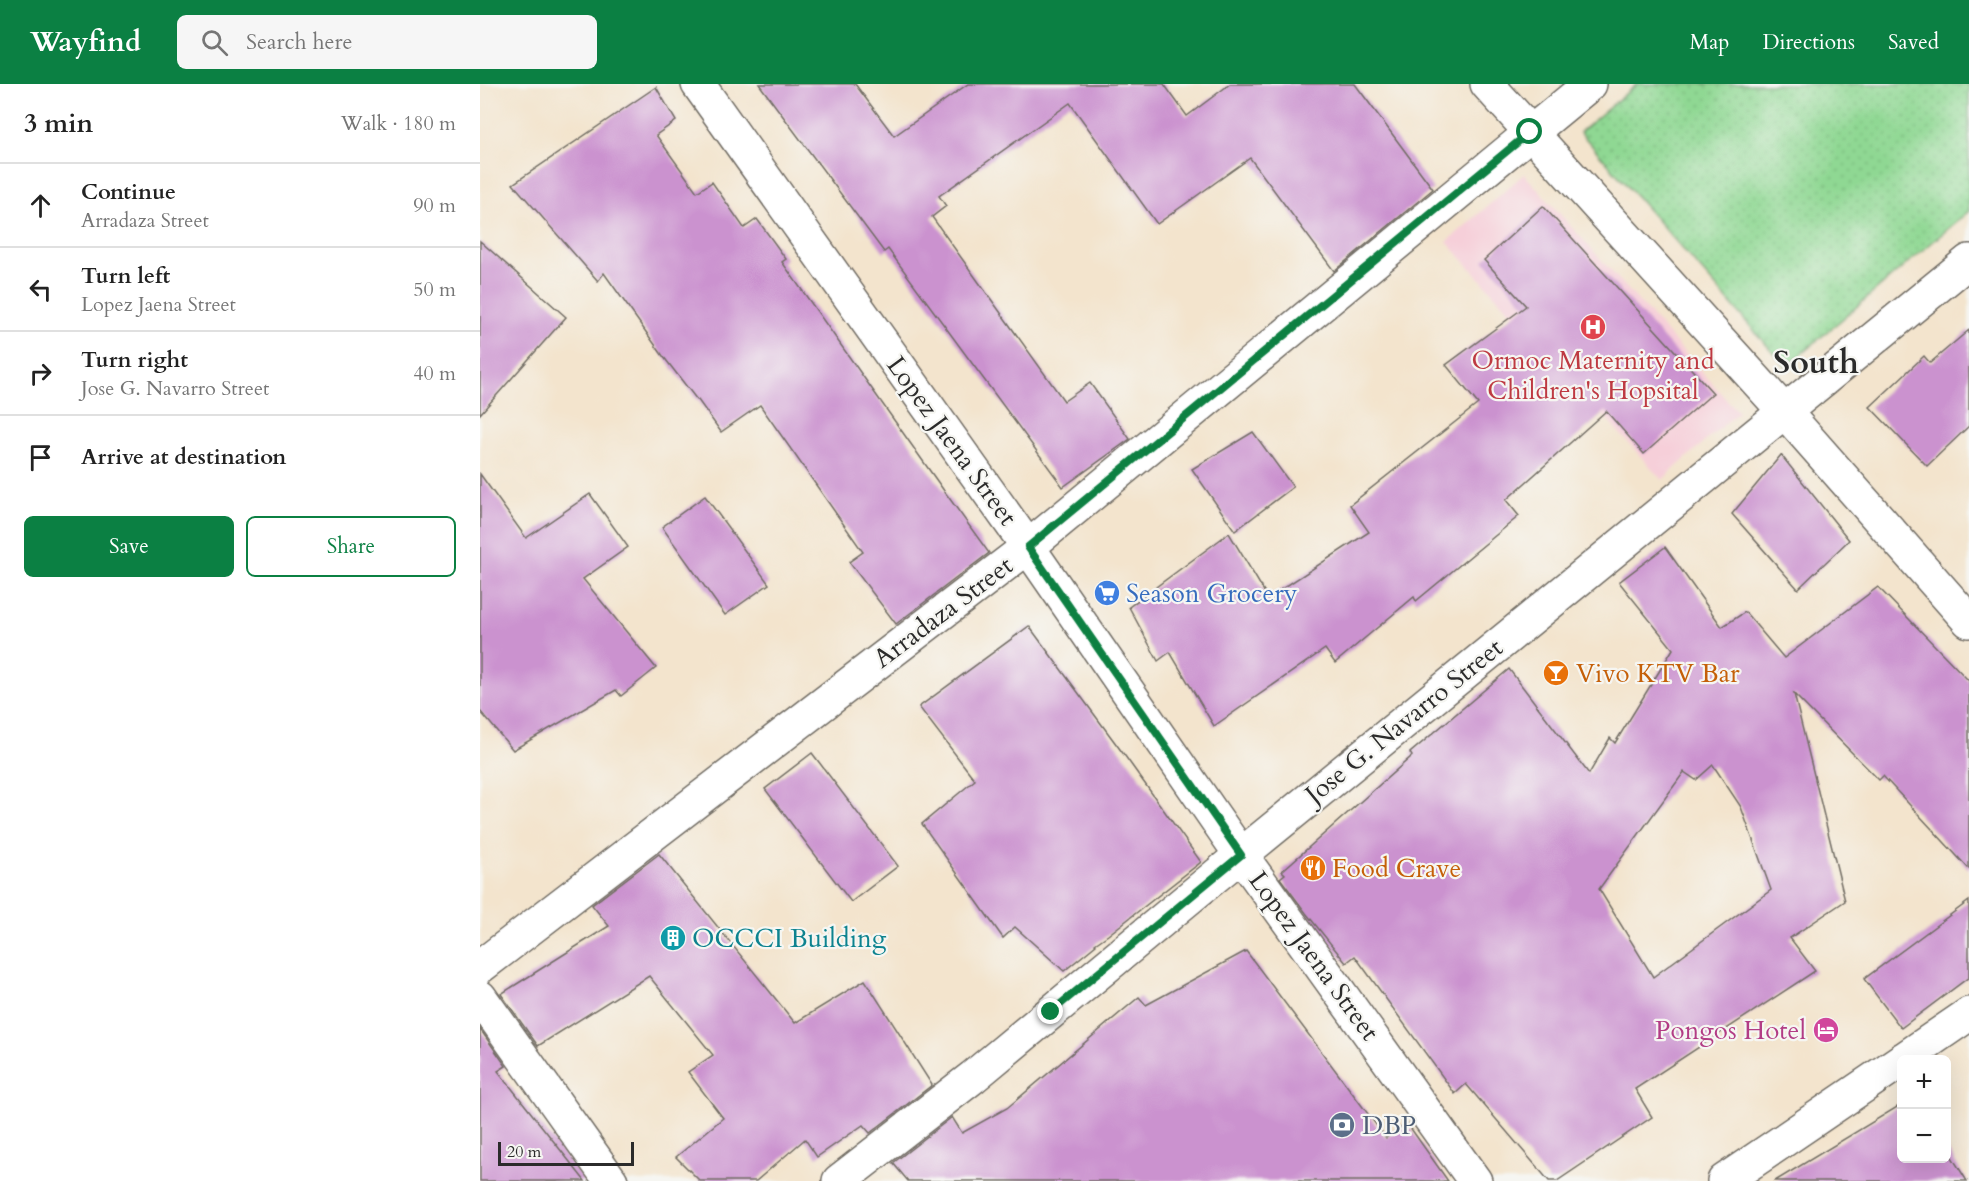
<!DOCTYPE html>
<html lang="en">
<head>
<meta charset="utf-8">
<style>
  body { margin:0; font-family:Cardo,serif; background:#f6f6f6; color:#222 }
  .controls { position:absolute; right:18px; bottom:18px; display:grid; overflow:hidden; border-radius:9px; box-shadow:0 6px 24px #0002 }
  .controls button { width:54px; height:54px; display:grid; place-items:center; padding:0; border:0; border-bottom:2px solid #e0e0e0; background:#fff; color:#222; font:30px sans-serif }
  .scale { position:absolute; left:18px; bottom:15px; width:136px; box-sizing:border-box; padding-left:6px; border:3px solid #2b2b2b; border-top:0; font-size:16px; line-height:21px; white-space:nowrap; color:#2b2b2b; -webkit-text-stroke:4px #f6f6f2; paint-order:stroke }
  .stop { position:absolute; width:18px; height:18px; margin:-14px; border:4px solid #0b8043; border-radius:50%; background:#fff }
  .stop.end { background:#0b8043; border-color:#fff; box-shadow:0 2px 6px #0008 }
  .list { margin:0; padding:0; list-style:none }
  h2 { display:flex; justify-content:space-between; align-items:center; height:78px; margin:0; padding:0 24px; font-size:26px }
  h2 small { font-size:20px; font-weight:400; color:#767676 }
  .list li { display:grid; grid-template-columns:39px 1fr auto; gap:18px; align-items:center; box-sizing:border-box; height:84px; padding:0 24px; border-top:2px solid #e0e0e0 }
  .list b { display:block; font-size:22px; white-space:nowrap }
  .list p { margin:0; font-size:20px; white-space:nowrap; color:#767676 }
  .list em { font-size:20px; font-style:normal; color:#767676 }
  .actions { display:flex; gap:12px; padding:18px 24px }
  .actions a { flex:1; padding:14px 0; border:2px solid #0b8043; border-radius:9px; text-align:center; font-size:21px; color:#0b8043 }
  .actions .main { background:#0b8043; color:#fff }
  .icon { flex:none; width:33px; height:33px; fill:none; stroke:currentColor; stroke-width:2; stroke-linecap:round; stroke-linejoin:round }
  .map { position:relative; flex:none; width:1489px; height:1097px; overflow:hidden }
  header { display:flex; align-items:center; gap:36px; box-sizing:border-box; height:84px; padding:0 30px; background:#0b8043; color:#fff }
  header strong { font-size:28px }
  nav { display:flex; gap:33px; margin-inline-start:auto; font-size:21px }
  .search { width:420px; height:54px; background:#f6f6f6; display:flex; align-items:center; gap:15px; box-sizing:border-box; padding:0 21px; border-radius:9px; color:#767676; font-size:22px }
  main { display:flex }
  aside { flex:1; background:#fff }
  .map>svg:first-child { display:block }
</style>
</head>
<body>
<header>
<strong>Wayfind</strong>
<div class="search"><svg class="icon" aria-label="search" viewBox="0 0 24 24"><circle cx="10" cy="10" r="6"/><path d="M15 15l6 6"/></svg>Search here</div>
<nav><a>Map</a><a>Directions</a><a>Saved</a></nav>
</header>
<main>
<aside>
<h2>3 min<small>Walk · 180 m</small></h2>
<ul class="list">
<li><svg class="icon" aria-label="ahead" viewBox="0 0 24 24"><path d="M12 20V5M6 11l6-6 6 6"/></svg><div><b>Continue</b><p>Arradaza Street</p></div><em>90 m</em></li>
<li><svg class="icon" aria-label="left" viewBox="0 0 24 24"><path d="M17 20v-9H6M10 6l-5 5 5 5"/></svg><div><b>Turn left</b><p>Lopez Jaena Street</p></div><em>50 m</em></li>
<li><svg class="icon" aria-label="right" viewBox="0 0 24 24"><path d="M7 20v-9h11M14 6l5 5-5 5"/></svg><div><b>Turn right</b><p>Jose G. Navarro Street</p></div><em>40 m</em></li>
<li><svg class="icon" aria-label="arrive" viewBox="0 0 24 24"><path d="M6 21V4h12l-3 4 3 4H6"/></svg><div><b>Arrive at destination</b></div></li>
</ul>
<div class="actions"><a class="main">Save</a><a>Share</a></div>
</aside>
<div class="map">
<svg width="1489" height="1097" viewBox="0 0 1489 1097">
  <defs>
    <pattern id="park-dots" width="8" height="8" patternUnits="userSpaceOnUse" patternTransform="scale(1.5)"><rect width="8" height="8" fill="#8fd893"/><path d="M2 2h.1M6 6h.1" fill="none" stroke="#7cba7f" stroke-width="1.8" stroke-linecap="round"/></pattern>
  </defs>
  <rect width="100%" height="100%" fill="#f6f6f2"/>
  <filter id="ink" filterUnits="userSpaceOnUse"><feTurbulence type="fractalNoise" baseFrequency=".0167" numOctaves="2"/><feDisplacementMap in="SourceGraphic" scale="12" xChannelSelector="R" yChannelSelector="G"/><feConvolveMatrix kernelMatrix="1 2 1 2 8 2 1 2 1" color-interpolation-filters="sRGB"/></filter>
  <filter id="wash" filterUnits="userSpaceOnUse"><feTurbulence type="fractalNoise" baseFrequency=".008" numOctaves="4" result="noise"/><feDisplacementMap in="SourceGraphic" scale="24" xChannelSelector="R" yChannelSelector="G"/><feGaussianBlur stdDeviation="1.35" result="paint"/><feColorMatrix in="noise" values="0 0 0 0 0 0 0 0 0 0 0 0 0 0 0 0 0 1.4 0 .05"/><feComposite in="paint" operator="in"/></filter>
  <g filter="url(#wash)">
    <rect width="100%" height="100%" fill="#f3e4cd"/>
    <path fill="#f6cfd9" d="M 1044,90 L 1258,328 L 1182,396 L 967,158 Z"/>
    <path fill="url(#park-dots)" stroke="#5d825f" stroke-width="1.5" d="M 1157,0 L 1489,0 L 1489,127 L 1306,283 L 1100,48 Z"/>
    <g id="blocks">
      <g fill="#cb92cf" fill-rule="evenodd">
        <path d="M 279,0 L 375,0 L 414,52 L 488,0 L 684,0 L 707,32 L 750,0 L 875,0 L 953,105 L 854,187 L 770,74 L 677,140 L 590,19 L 459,112 L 466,122 L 452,133 L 584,317 L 610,299 L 650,355 L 583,403 L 408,165 L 404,168 Z"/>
        <path d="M 176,3 L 196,37 L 176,51 L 217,108 L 232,98 L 264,144 L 277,135 L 306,175 L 302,178 L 467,411 L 509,469 L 416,540 L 369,478 L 383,468 L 280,321 L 241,348 L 218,316 L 217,316 L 183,272 L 124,189 L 118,197 L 33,100 Z"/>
        <path d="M 1063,122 L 1233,309 L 1164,370 L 1126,327 L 1026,416 L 1039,432 L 936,517 L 934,513 L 855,579 L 845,565 L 734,642 L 690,568 L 678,577 L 649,523 L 749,449 L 788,514 L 889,448 L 870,421 L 998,320 L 966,281 L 1046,222 L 1004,176 Z"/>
        <path d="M 0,157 L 86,233 L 0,330 Z"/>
        <path d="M 1489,246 L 1489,342 L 1447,382 L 1390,323 L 1444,272 L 1450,279 Z"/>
        <path d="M 773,348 L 813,403 L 755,447 L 712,385 Z"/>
        <path d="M 1301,371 L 1369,456 L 1318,505 L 1252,430 Z"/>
        <path d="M 0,390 L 46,454 L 110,410 L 148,463 L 103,495 L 176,584 L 141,612 L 136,606 L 33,666 L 0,627 Z"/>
        <path d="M 225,412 L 289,500 L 245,531 L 182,443 Z"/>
        <path d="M 1185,463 L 1242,543 L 1265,528 L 1304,574 L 1398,503 L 1489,597 L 1489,785 L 1403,692 L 1399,696 L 1314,610 L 1365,817 L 1310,854 L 1335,887 L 1155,1005 L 1172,1033 L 1077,1097 L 1069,1097 L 986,1000 L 975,1010 L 875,872 L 866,879 L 826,829 L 800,794 L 805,790 L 802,787 L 932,672 L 930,669 L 1029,585 L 1109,690 L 1130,654 L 1135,659 L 1193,565 L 1139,498 ZM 1233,681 L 1261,723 L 1291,806 L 1173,893 L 1119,805 L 1204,688 L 1216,696 Z"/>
        <path d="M 549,542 L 645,672 L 721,778 L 628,851 L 615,860 L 616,861 L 584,887 L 535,843 L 523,854 L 442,740 L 495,696 L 439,623 Z"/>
        <path d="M 332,669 L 418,782 L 371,818 L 285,705 Z"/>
        <path d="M 179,770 L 315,939 L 385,896 L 452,1001 L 390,1049 L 383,1041 L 337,1073 L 325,1055 L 276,1097 L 220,1097 L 196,1073 L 243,1034 L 208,988 L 233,971 L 169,892 L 58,962 L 21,910 L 129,842 L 112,821 Z"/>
        <path d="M 1489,817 L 1489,893 L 1421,944 L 1384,895 Z"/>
        <path d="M 766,867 L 906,1054 L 927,1039 L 968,1097 L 428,1097 L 413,1079 L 472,1033 L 482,1049 L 527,1024 L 659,913 L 666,921 Z"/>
        <path d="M 0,945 L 26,982 L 18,987 L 105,1097 L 0,1097 Z"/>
        <path d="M 1422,1020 L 1422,1074 L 1467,1074 L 1467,1065 L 1487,1097 L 1295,1097 Z"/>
      </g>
    </g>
  </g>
  <g filter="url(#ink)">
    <use href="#blocks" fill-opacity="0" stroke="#716c64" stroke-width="1.5"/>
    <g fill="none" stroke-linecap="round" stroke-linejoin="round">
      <g stroke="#716c64" stroke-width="36">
        <g id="minor">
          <path d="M 1007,0 L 1304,327 L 1489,537"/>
          <path d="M 0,883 L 548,463 L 1110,0"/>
          <path d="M 1422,976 L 1489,930"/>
          <path d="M 359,1097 L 493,993 L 761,771 L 1489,177"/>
          <path d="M 1244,1097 L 1422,976"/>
        </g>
      </g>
      <g stroke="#716c64" stroke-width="36">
        <path id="tertiary" d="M 218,0 L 548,463 L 761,771 L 995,1097"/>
      </g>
      <g stroke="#716c64" stroke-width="36">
        <path id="secondary" d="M 0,913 L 131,1097"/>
      </g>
      <use href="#minor" stroke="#fff" stroke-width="33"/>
      <use href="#tertiary" stroke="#fff" stroke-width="33"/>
      <use href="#secondary" stroke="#fff" stroke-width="33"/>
    </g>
  </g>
  <g fill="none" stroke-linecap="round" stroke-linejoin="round" filter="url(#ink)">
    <path stroke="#0b8043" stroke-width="8" d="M 571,928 L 761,771 L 548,463 L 1050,48"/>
  </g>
  <defs>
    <g id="hospital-disc" transform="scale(1.35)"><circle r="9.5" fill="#e0444e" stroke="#f6f6f2"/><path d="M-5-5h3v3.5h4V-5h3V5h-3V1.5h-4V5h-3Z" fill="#fff"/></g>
    <g id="supermarket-disc" transform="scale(1.35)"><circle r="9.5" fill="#3f7fe0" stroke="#f6f6f2"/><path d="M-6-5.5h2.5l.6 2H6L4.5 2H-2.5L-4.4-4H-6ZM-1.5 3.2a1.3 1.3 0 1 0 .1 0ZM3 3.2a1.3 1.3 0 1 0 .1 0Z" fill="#fff"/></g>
    <g id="bar-disc" transform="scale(1.35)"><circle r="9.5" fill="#e8710a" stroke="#f6f6f2"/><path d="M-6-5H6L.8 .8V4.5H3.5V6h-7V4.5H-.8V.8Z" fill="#fff"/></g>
    <g id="restaurant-disc" transform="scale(1.35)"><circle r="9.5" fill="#e8710a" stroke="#f6f6f2"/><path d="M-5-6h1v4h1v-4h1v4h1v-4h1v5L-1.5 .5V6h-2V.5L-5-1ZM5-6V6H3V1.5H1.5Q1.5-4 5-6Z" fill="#fff"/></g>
    <g id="building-disc" transform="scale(1.35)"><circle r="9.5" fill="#0f9aa8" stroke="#f6f6f2"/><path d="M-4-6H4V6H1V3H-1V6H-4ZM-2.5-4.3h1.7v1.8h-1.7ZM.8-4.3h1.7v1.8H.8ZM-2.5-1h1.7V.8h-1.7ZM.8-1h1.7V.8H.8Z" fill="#fff"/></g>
    <g id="hotel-disc" transform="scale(1.35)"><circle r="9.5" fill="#d1479c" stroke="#f6f6f2"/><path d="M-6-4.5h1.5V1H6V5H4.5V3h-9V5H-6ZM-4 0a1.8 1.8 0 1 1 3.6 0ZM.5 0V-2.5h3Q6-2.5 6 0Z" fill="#fff"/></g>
    <g id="bank-disc" transform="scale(1.35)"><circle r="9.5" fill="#5c6f8a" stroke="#f6f6f2"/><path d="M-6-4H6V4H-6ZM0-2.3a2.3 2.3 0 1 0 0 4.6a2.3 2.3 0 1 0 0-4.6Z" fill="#fff"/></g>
  </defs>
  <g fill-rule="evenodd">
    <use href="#hospital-disc" x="1113" y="243"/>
    <use href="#supermarket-disc" x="627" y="509"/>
    <use href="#bar-disc" x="1076" y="589"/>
    <use href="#restaurant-disc" x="833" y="784"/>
    <use href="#building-disc" x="193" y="854"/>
    <use href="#hotel-disc" x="1346" y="946"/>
    <use href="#bank-disc" x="862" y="1041"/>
  </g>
  <g text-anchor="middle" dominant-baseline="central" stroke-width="4.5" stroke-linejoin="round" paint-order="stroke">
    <g font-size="26" fill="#be3a42" stroke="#f6f6f2">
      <text x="1113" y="276">Ormoc Maternity and<tspan x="1113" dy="30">Children's Hopsital</tspan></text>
    </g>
    <g font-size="26" fill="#2b2b2b" stroke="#f6f6f2">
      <text transform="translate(472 357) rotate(54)">Lopez Jaena Street</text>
      <text transform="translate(463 528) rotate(-37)">Arradaza Street</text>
      <text transform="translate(924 637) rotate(-39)">Jose G. Navarro Street</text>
      <text transform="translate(834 872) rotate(54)">Lopez Jaena Street</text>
    </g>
    <g font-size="26" fill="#366cbe" stroke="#f6f6f2" text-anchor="start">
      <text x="646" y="509">Season Grocery</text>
    </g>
    <g font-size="26" fill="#c56008" stroke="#f6f6f2" text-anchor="start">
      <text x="1096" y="589">Vivo KTV Bar</text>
      <text x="852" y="784">Food Crave</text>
    </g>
    <g font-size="26" fill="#0d838f" stroke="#f6f6f2" text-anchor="start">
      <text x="212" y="854">OCCCI Building</text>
    </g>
    <g font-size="26" fill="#b23c85" stroke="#f6f6f2" text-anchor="end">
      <text x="1326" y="946">Pongos Hotel</text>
    </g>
    <g font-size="26" fill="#4e5e75" stroke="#f6f6f2" text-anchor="start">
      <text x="882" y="1041">DBP</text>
    </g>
    <g font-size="32" font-weight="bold" fill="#2b2b2b" stroke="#f6f6f2">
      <text x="1336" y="279">South</text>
    </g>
  </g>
</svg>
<div class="controls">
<button>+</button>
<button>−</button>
</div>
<div class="scale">20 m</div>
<div class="stop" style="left:1050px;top:48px"></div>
<div class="stop end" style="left:571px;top:928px"></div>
</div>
</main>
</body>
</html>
